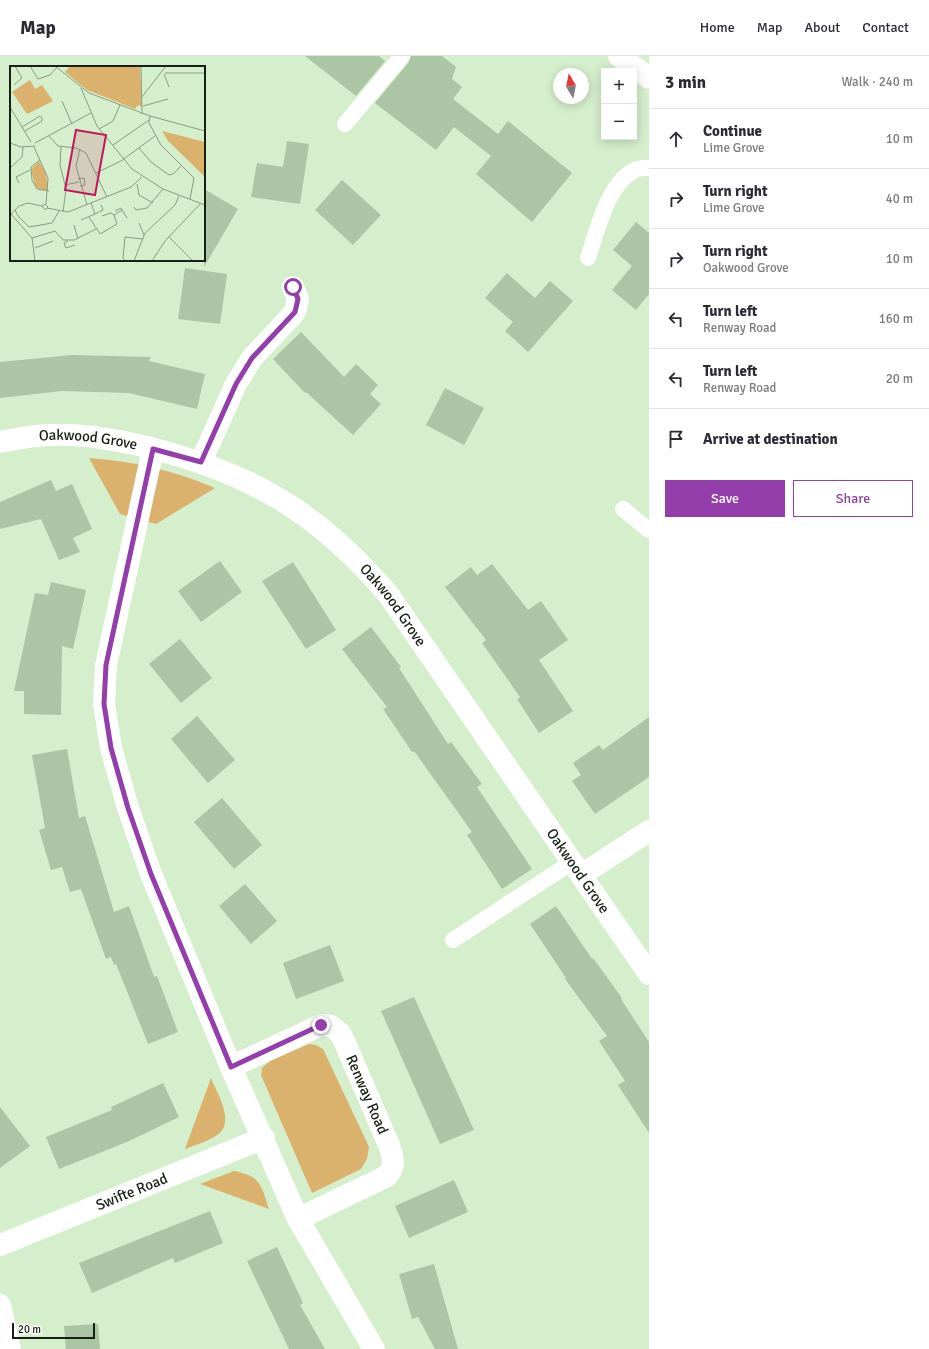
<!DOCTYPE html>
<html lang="en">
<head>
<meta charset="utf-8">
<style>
  body { margin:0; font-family:Signika,sans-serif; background:#f7f7f7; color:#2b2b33 }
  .controls { position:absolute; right:12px; top:12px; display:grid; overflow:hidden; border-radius:0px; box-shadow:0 2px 10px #0003 }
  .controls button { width:36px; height:36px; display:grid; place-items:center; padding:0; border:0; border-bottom:1px solid #e1e1e2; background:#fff; color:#2b2b33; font:20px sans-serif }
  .compass { position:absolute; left:553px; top:12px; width:36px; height:36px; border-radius:50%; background:#fff; box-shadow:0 2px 10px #0003; rotate:350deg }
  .scale { position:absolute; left:12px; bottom:10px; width:83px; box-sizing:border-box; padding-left:4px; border:2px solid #172014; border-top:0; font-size:11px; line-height:14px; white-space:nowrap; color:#172014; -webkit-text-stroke:3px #fff; paint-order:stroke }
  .stop { position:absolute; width:12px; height:12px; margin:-9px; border:3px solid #933eab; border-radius:50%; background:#fff }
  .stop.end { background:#933eab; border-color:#fff; box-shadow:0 1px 4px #0008 }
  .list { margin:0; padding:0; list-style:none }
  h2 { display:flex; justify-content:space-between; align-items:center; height:52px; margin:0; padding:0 16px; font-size:17px }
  h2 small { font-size:13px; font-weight:400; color:#7c7c81 }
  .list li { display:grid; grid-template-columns:26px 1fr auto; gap:12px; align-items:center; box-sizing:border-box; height:60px; padding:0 16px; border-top:1px solid #e1e1e2 }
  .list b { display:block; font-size:15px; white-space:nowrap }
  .list p { margin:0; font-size:13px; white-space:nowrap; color:#7c7c81 }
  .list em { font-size:13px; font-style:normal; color:#7c7c81 }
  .actions { display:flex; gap:8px; padding:12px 16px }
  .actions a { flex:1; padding:9px 0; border:1px solid #933eab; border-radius:0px; text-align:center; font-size:14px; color:#933eab }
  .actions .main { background:#933eab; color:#fff }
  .icon { flex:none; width:22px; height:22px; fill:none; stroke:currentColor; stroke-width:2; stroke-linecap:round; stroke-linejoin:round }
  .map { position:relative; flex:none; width:649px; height:1293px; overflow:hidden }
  header { display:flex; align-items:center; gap:24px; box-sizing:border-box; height:56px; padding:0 20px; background:#fff; border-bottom:1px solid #e1e1e2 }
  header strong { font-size:19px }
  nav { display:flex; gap:22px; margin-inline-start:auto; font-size:14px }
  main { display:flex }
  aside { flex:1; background:#fff }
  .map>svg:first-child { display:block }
</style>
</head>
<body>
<header>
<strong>Map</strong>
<nav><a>Home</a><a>Map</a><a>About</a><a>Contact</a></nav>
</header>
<main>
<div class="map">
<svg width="649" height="1293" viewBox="0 0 649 1293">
  <rect width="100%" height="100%" fill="#d5eecc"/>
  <g fill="#dbb16e">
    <path d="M 89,402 C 132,405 176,415 215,432 L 156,468 L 120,458 Z"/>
    <path d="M 309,988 L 316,989 L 323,993 L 369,1091 L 367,1103 L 361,1113 L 312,1137 L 261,1019 L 262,1012 L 270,1005 Z"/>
    <path d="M 211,1022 C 217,1038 238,1069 214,1081 C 205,1086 195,1089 185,1093 Z"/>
    <path d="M 234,1115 C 261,1120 261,1129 269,1153 L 200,1128 Z"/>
  </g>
  <g fill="#acc5a4">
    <path d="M 305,0 L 379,0 L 385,5 L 356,40 Z"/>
    <path d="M 411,0 L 442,0 L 456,11 L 452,23 L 462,31 L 453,43 L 498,78 L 508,65 L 572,117 L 532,166 L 476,118 L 491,100 L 454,71 L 436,94 L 375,47 L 409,6 Z"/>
    <path d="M 287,85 L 309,88 L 300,148 L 251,141 L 257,107 L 283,111 Z"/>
    <path d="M 342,124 L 381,159 L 353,189 L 315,154 Z"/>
    <path d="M 204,133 L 238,153 L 204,211 Z"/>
    <path d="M 636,166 L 649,177 L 649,238 L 636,254 L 612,234 L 632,210 L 613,194 Z"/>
    <path d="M 185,212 L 227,218 L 220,268 L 178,263 Z"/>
    <path d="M 507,217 L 535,242 L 550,225 L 573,245 L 528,296 L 505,275 L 513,266 L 485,242 Z"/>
    <path d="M 301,276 L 344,321 L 356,308 L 378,329 L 370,338 L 381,348 L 353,379 L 306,336 L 305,337 L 273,303 Z"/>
    <path d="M 72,299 L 151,301 L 149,305 L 205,318 L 197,353 L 129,337 L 62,335 L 0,342 L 0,306 Z"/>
    <path d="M 445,332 L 484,352 L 464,389 L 426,369 Z"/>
    <path d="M 51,424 L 56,435 L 72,428 L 92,473 L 73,482 L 80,496 L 59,504 L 41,463 L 0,473 L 0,446 Z"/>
    <path d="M 220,505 L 242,536 L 201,566 L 178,535 Z"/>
    <path d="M 293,506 L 336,574 L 306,593 L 262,525 Z"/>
    <path d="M 492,508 L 528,554 L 541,545 L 568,584 L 539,604 L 573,655 L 539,677 L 517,643 L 520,641 L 482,587 L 486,584 L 445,531 L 471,511 L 477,519 Z"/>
    <path d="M 51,526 L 86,534 L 73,593 L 62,590 L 61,659 L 24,658 L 24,635 L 14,635 L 35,537 L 48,539 Z"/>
    <path d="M 371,571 L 401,611 L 399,612 L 448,688 L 451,686 L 482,728 L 477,731 L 532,813 L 502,833 L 467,779 L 472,776 L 414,695 L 412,696 L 383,653 L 387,651 L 342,593 Z"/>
    <path d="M 180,583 L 212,622 L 181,647 L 149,608 Z"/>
    <path d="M 197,660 L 235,704 L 208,727 L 171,683 Z"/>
    <path d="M 649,661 L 649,721 L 595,758 L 572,725 L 581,719 L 573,707 L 599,689 L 603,694 Z"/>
    <path d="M 67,693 L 79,762 L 85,760 L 114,856 L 129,850 L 154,921 L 157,920 L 178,976 L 148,988 L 116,908 L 114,909 L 111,901 L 106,903 L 81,833 L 70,836 L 62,811 L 51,814 L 39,774 L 45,772 L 32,699 Z"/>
    <path d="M 222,742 L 262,789 L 234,813 L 194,766 Z"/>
    <path d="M 245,828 L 277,865 L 251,888 L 219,850 Z"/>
    <path d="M 556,850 L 592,903 L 593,902 L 622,942 L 621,943 L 649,986 L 649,1077 L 618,1029 L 625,1025 L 599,985 L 607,980 L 565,923 L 566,922 L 530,868 Z"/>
    <path d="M 330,889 L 344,925 L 296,943 L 283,907 Z"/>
    <path d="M 414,941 L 474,1074 L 440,1088 L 381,955 Z"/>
    <path d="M 163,1027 L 179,1061 L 127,1086 L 59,1113 L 46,1081 L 112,1054 L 111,1051 Z"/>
    <path d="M 0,1051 L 30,1090 L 0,1112 Z"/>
    <path d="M 454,1124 L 468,1156 L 409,1182 L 395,1150 Z"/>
    <path d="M 210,1155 L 223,1187 L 175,1207 L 173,1202 L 92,1237 L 79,1207 Z"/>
    <path d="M 277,1191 L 303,1247 L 300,1249 L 325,1293 L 289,1293 L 247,1205 Z"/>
    <path d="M 434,1208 L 458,1293 L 435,1293 L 418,1261 L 412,1263 L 399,1218 Z"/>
    <path d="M 98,1268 L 100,1293 L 66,1293 L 64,1270 Z"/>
  </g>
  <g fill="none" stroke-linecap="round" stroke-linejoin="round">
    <g stroke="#fff" stroke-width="16">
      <path d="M 345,68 L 402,0"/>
      <path d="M 588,202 C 597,175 608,125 637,113 C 640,112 645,112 649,112"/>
      <path d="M 623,453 L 649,474"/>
      <path d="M 453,884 L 572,806"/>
    </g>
    <g stroke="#fff" stroke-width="22">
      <path id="s1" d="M 0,386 C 12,384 24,381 36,380 C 82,375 129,386 173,398 C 266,425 325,465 388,538 L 649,918"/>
      <path d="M 153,393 L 106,609 L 104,648 L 111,692 L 128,752 L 151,818 L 231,1011 L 298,1163 L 374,1293"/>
      <path d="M 201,406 L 236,328 L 252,302 L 295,256 L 298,243 L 293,231"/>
      <path d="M 581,819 L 649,775"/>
      <path id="s2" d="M 231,1011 L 321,969 L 331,970 L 341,978 L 389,1089 C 393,1102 396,1109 387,1120 L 298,1163"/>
      <path id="s3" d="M 0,1189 L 264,1082"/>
      <path d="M 0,1249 L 10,1293"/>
    </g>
    <path stroke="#fff" stroke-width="22" d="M 619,0 L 649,22"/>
  </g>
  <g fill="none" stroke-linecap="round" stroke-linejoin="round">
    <path stroke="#933eab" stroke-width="5" d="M 293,231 L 298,243 L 295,256 L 252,302 L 236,328 L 201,406 L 153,393 L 106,609 L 104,648 L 111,692 L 128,752 L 151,818 L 231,1011 L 321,969"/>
  </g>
  <g text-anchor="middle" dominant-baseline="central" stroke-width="3.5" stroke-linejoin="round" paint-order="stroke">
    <g font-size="15" fill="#172014" stroke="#fff">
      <text stroke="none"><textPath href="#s1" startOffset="89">Oakwood Grove</textPath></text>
      <text stroke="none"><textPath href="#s1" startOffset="448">Oakwood Grove</textPath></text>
      <text stroke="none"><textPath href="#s1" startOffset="772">Oakwood Grove</textPath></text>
      <text stroke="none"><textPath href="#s2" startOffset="188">Renway Road</textPath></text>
      <text stroke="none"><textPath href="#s3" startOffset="142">Swifte Road</textPath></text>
    </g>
  </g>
  <g transform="translate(10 10)">
    <rect width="195" height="195" fill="#d5eecc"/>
    <path d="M 60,0 L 130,0 L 132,41 L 128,39 L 125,43 L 77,24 L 55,6 ZM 20,14 L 25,23 L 32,19 L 43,35 L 17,48 L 2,26 ZM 152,65 L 195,76 L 195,111 L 158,75 ZM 29,95 L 36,108 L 38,124 L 30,124 L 25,120 L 21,103 Z" fill="#dbb16e"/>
    <path fill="none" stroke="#899c82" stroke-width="1" d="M 20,0 L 28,13 L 40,9 L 47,1M 45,0 L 79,27 L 140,50 L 195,65M 131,0 L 132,48M 155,7 L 195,7M 154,8 L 159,21M 4,19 L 12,12 L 5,0M 71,22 L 87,60 L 122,103 L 153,123 L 195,139M 131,32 L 156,0M 52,35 L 62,58M 133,40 L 158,33M 0,41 L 21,76M 140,50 L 139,57 L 151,79 L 184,112 L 180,133M 12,61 L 30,50 L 32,52 L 32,55 L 15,65M 89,63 L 103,55 L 110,39M 39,70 L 48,80 L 66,82 L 76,87 L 97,131M 0,77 L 11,81 L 25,80M 25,77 L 81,47M 103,79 L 139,54M 24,81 L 38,112 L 36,138M 51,81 L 50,99 L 56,123 L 53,146M 129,82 L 141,96 L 159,109 L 163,108 L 171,100M 70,83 L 66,100 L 77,139M 30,94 L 21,101 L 22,114 L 27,123 L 39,125M 0,102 L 12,91 L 13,81M 86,107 L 111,95 L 145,70M 68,113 L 74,112 L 75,119 L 70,120M 9,117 L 6,111 L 20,104M 127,118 L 129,129 L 143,137M 55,119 L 69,116M 124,141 L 126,144 L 137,142 L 153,123M 37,142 L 58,146 L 121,121 L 132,111M 5,144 L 8,150 L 19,161 L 42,157 L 49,145M 105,145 L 111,142 L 117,152M 0,147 L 22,172 L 25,195M 1,148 L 9,140 L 18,137 L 32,140 L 35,144 L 38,141 L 35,138 L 32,140M 85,148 L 93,144 L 91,139M 92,150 L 101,147 L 104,149 L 112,144M 79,151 L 90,168 L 107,158 L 104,149M 71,154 L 85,148 L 81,137M 129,157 L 134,169M 64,159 L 68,173M 159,171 L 183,195M 22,172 L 45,165 L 53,174 L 64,174 L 86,163M 58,175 L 54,177 L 56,182 L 65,179M 25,182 L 43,175M 116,195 L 113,192 L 115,171 L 133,173M 124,195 L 135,167 L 165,139 L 169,130M 142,195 L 155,175 L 191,137"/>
    <path fill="#c2185b" fill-opacity="0.15" stroke="#c2185b" stroke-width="2" d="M 66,64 L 96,69 L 85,129 L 55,124 Z"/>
    <rect width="195" height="195" fill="none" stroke="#172014" stroke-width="2"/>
  </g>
</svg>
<div class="controls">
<button>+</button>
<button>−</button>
</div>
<svg class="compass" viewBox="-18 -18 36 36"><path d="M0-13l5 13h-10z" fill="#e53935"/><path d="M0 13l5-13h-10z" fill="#7c7c81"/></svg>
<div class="scale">20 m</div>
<div class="stop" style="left:293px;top:231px"></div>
<div class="stop end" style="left:321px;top:969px"></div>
</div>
<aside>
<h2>3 min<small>Walk · 240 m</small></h2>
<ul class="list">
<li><svg class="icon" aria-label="ahead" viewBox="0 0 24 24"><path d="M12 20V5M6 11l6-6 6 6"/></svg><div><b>Continue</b><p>Lime Grove</p></div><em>10 m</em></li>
<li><svg class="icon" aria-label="right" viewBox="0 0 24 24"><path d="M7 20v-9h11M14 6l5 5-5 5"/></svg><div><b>Turn right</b><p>Lime Grove</p></div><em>40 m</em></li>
<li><svg class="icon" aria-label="right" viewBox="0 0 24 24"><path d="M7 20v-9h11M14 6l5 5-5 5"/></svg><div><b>Turn right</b><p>Oakwood Grove</p></div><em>10 m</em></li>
<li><svg class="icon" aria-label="left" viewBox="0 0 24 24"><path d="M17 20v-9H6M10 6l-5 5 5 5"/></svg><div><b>Turn left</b><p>Renway Road</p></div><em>160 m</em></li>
<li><svg class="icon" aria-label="left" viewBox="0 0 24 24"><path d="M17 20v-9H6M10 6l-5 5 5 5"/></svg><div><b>Turn left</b><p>Renway Road</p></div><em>20 m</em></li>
<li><svg class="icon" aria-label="arrive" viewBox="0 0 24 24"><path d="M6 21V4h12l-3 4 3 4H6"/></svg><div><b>Arrive at destination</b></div></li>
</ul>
<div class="actions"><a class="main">Save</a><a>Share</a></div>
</aside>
</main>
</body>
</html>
